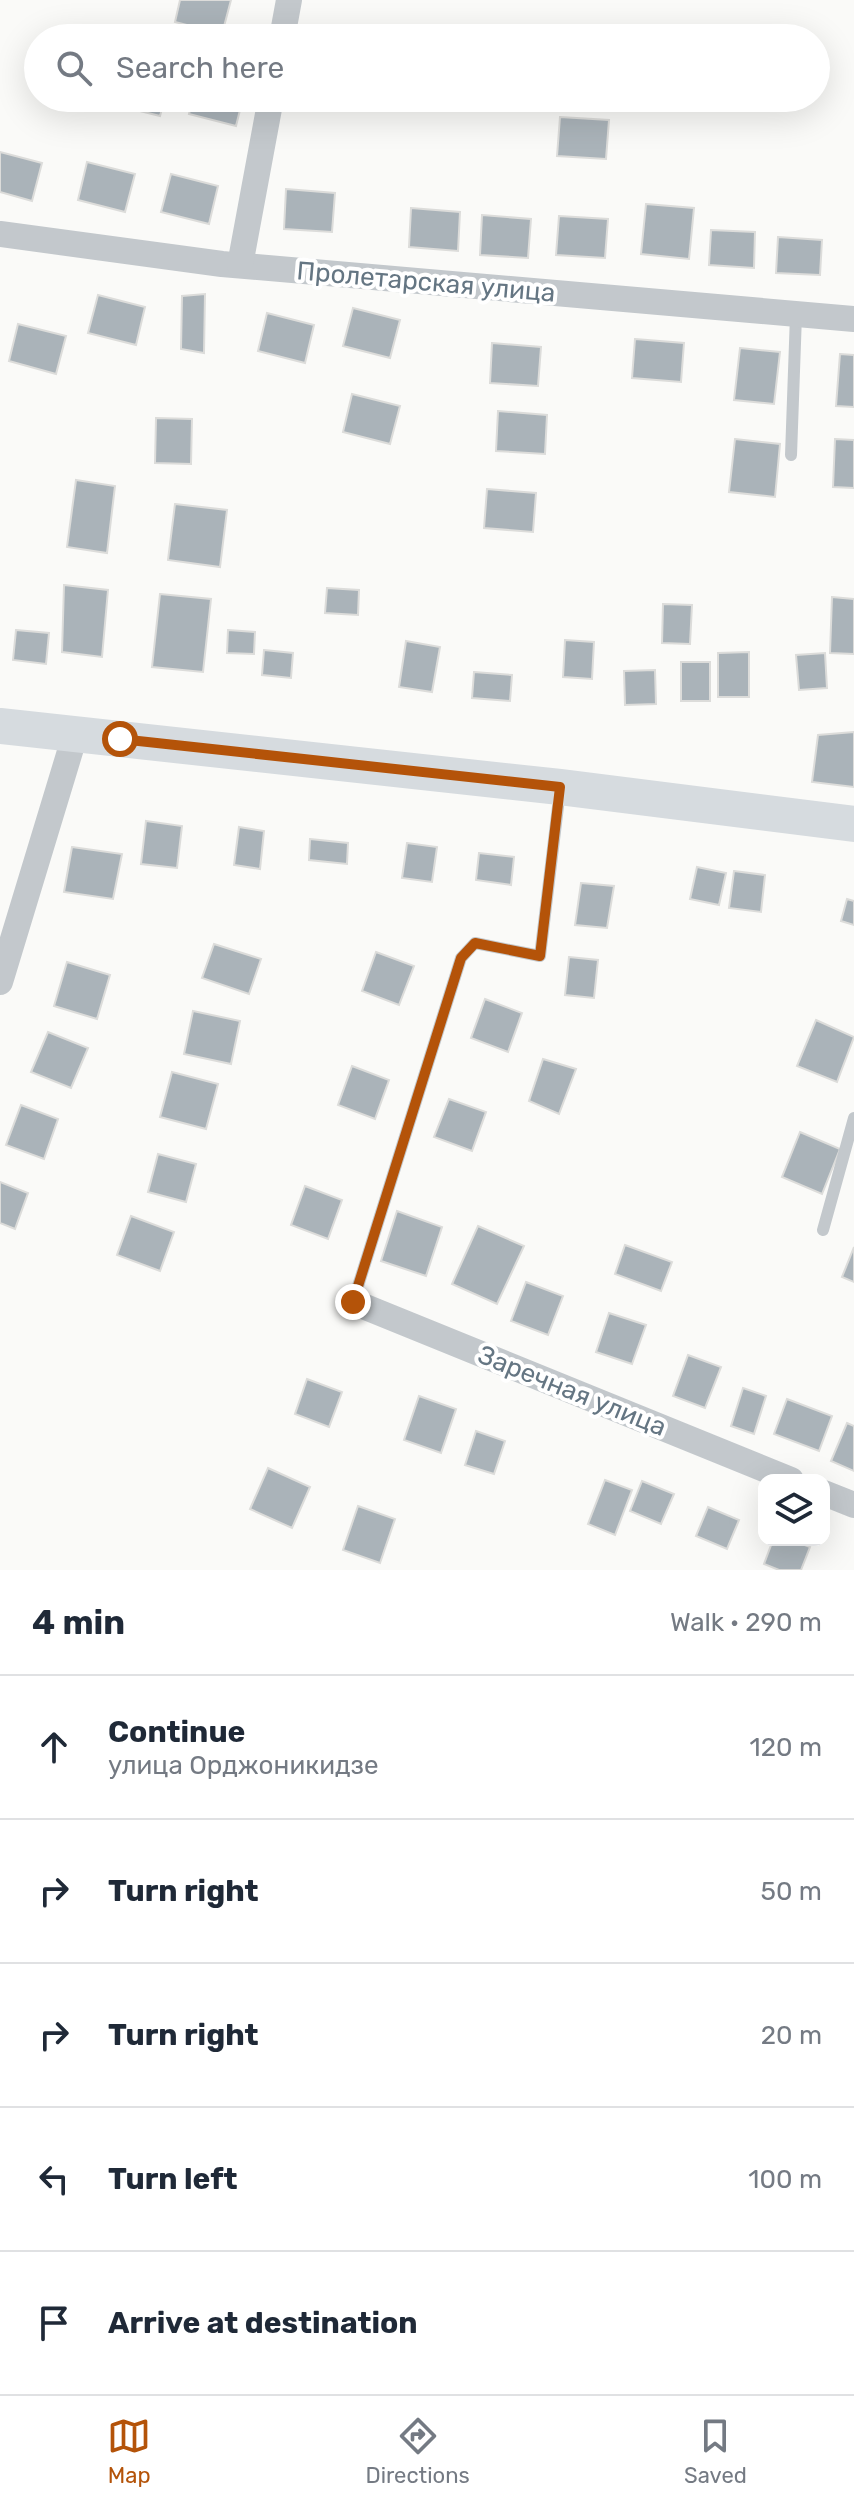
<!DOCTYPE html>
<html lang="en">
<head>
<meta charset="utf-8">
<style>
  body { margin:0; font-family:Rubik,sans-serif; background:#f6f6f7; color:#1f2937 }
  .controls { position:absolute; right:24px; bottom:24px; display:grid; overflow:hidden; border-radius:16px; box-shadow:0 8px 32px #0002 }
  .controls button { width:72px; height:72px; display:grid; place-items:center; padding:0; border:0; border-bottom:2px solid #e0e1e3; background:#fff; color:#1f2937; font:40px sans-serif }
  .stop { position:absolute; width:24px; height:24px; margin:-18px; border:6px solid #b45309; border-radius:50%; background:#fff }
  .stop.end { background:#b45309; border-color:#fff; box-shadow:0 2px 8px #0008 }
  .list { margin:0; padding:0; list-style:none }
  h2 { display:flex; justify-content:space-between; align-items:center; height:104px; margin:0; padding:0 32px; font-size:34px }
  h2 small { font-size:26px; font-weight:400; color:#747a83 }
  .list li { display:grid; grid-template-columns:52px 1fr auto; gap:24px; align-items:center; box-sizing:border-box; height:144px; padding:0 32px; border-top:2px solid #e0e1e3 }
  .list b { display:block; font-size:30px; white-space:nowrap }
  .list p { margin:0; font-size:26px; white-space:nowrap; color:#747a83 }
  .list em { font-size:26px; font-style:normal; color:#747a83 }
  .icon { flex:none; width:44px; height:44px; fill:none; stroke:currentColor; stroke-width:2; stroke-linecap:round; stroke-linejoin:round }
  .map { position:relative; flex:none; width:854px; height:1570px; overflow:hidden }
  .search { position:absolute; background:#fff; box-shadow:0 8px 32px #0002; left:24px; right:24px; top:24px; height:88px; display:flex; align-items:center; gap:20px; box-sizing:border-box; padding:0 28px; border-radius:44px; color:#747a83; font-size:30px }
  .sheet { height:824px; background:#fff }
  nav { display:flex; justify-content:space-around; align-items:center; box-sizing:border-box; height:112px; border-top:2px solid #e0e1e3; background:#fff; font-size:22px; color:#747a83 }
  nav a { display:grid; justify-items:center; gap:4px }
  nav .on { color:#b45309 }
  .map>svg:first-child { display:block }
</style>
</head>
<body>
<div class="map">
<svg width="854" height="1570" viewBox="0 0 854 1570">
  <rect width="100%" height="100%" fill="#fafaf8"/>
  <g fill="#aab3b9" stroke="#dcdcda" stroke-width="2">
    <path d="M 180,0 L 231,0 L 222,34 L 175,22 Z"/>
    <path d="M 315,26 L 361,38 L 312,38 Z"/>
    <path d="M 114,98 L 165,98 L 160,116 L 112,104 Z"/>
    <path d="M 193,98 L 243,98 L 236,126 L 189,114 Z"/>
    <path d="M 560,117 L 609,120 L 606,159 L 557,156 Z"/>
    <path d="M 0,152 L 42,163 L 32,201 L 0,192 Z"/>
    <path d="M 87,162 L 135,174 L 125,212 L 78,200 Z"/>
    <path d="M 171,174 L 218,186 L 209,224 L 161,212 Z"/>
    <path d="M 286,189 L 335,193 L 332,232 L 284,229 Z"/>
    <path d="M 646,204 L 694,208 L 689,259 L 641,254 Z"/>
    <path d="M 411,208 L 460,212 L 458,251 L 409,247 Z"/>
    <path d="M 482,215 L 531,219 L 528,258 L 480,255 Z"/>
    <path d="M 559,216 L 608,219 L 605,258 L 556,255 Z"/>
    <path d="M 711,230 L 755,232 L 754,268 L 709,265 Z"/>
    <path d="M 778,237 L 822,240 L 820,275 L 776,273 Z"/>
    <path d="M 205,294 L 204,353 L 181,349 L 182,296 Z"/>
    <path d="M 98,295 L 145,307 L 136,345 L 88,333 Z"/>
    <path d="M 353,308 L 400,320 L 390,358 L 343,346 Z"/>
    <path d="M 267,313 L 314,325 L 305,363 L 258,351 Z"/>
    <path d="M 18,324 L 66,336 L 56,374 L 9,361 Z"/>
    <path d="M 635,339 L 684,343 L 681,382 L 632,378 Z"/>
    <path d="M 492,343 L 541,347 L 538,386 L 490,383 Z"/>
    <path d="M 740,348 L 780,352 L 774,404 L 734,400 Z"/>
    <path d="M 840,354 L 854,355 L 854,407 L 836,406 Z"/>
    <path d="M 352,394 L 400,406 L 390,444 L 343,432 Z"/>
    <path d="M 498,411 L 547,415 L 545,454 L 496,451 Z"/>
    <path d="M 156,418 L 192,419 L 191,464 L 155,463 Z"/>
    <path d="M 735,439 L 780,444 L 775,497 L 729,492 Z"/>
    <path d="M 835,439 L 854,440 L 854,488 L 833,487 Z"/>
    <path d="M 76,480 L 115,486 L 107,553 L 67,547 Z"/>
    <path d="M 487,489 L 536,493 L 533,532 L 484,528 Z"/>
    <path d="M 175,504 L 227,510 L 220,567 L 168,560 Z"/>
    <path d="M 64,585 L 108,590 L 102,657 L 62,652 Z"/>
    <path d="M 327,588 L 359,590 L 358,615 L 325,613 Z"/>
    <path d="M 160,594 L 211,599 L 203,672 L 152,667 Z"/>
    <path d="M 832,597 L 854,599 L 854,654 L 830,653 Z"/>
    <path d="M 663,604 L 692,605 L 690,644 L 662,643 Z"/>
    <path d="M 16,630 L 49,633 L 46,664 L 13,660 Z"/>
    <path d="M 228,630 L 255,632 L 254,654 L 227,653 Z"/>
    <path d="M 565,640 L 594,642 L 592,679 L 563,677 Z"/>
    <path d="M 406,641 L 440,647 L 432,692 L 399,687 Z"/>
    <path d="M 264,650 L 293,653 L 291,678 L 262,675 Z"/>
    <path d="M 749,652 L 749,697 L 718,697 L 718,653 Z"/>
    <path d="M 825,653 L 827,688 L 799,690 L 796,655 Z"/>
    <rect x="681" y="662" width="29" height="39"/>
    <path d="M 655,670 L 656,704 L 625,705 L 624,671 Z"/>
    <path d="M 474,672 L 512,675 L 510,701 L 472,698 Z"/>
    <path d="M 854,732 L 854,787 L 812,782 L 818,735 Z"/>
    <path d="M 146,821 L 182,826 L 177,868 L 141,864 Z"/>
    <path d="M 239,827 L 264,831 L 260,869 L 234,865 Z"/>
    <path d="M 310,839 L 348,843 L 347,864 L 309,860 Z"/>
    <path d="M 407,843 L 437,847 L 432,882 L 402,878 Z"/>
    <path d="M 72,847 L 122,854 L 113,899 L 64,892 Z"/>
    <path d="M 479,853 L 514,857 L 511,885 L 476,880 Z"/>
    <path d="M 697,867 L 726,873 L 719,905 L 690,899 Z"/>
    <path d="M 734,871 L 765,875 L 761,912 L 729,908 Z"/>
    <path d="M 581,883 L 614,886 L 607,928 L 575,925 Z"/>
    <path d="M 847,899 L 854,901 L 854,925 L 841,921 Z"/>
    <path d="M 214,944 L 261,959 L 249,994 L 202,978 Z"/>
    <path d="M 376,952 L 414,966 L 399,1005 L 362,991 Z"/>
    <path d="M 569,957 L 598,960 L 594,998 L 565,995 Z"/>
    <path d="M 67,962 L 110,975 L 97,1019 L 54,1006 Z"/>
    <path d="M 485,999 L 522,1013 L 508,1052 L 471,1038 Z"/>
    <path d="M 193,1011 L 240,1021 L 231,1064 L 184,1054 Z"/>
    <path d="M 816,1020 L 854,1037 L 837,1082 L 797,1066 Z"/>
    <path d="M 48,1032 L 88,1048 L 71,1088 L 31,1072 Z"/>
    <path d="M 543,1059 L 576,1069 L 559,1114 L 529,1101 Z"/>
    <path d="M 352,1066 L 389,1080 L 375,1119 L 338,1105 Z"/>
    <path d="M 172,1072 L 218,1084 L 206,1129 L 160,1117 Z"/>
    <path d="M 449,1099 L 486,1112 L 472,1151 L 434,1137 Z"/>
    <path d="M 21,1105 L 58,1119 L 44,1159 L 6,1145 Z"/>
    <path d="M 800,1132 L 840,1149 L 822,1194 L 782,1177 Z"/>
    <path d="M 158,1154 L 196,1164 L 186,1202 L 148,1192 Z"/>
    <path d="M 0,1182 L 28,1193 L 15,1229 L 0,1223 Z"/>
    <path d="M 305,1186 L 342,1200 L 328,1239 L 291,1225 Z"/>
    <path d="M 397,1211 L 442,1227 L 426,1276 L 381,1261 Z"/>
    <path d="M 131,1216 L 174,1232 L 160,1271 L 117,1255 Z"/>
    <path d="M 478,1226 L 524,1246 L 497,1304 L 452,1284 Z"/>
    <path d="M 625,1245 L 672,1262 L 661,1291 L 615,1274 Z"/>
    <path d="M 854,1247 L 854,1282 L 842,1277 Z"/>
    <path d="M 526,1282 L 563,1296 L 548,1335 L 511,1321 Z"/>
    <path d="M 609,1313 L 646,1325 L 632,1364 L 596,1352 Z"/>
    <path d="M 688,1355 L 721,1367 L 705,1408 L 673,1396 Z"/>
    <path d="M 307,1379 L 342,1392 L 329,1427 L 295,1414 Z"/>
    <path d="M 743,1388 L 766,1396 L 754,1434 L 731,1426 Z"/>
    <path d="M 419,1396 L 456,1409 L 441,1453 L 404,1440 Z"/>
    <path d="M 787,1399 L 832,1416 L 819,1451 L 774,1434 Z"/>
    <path d="M 847,1423 L 854,1426 L 854,1471 L 831,1461 Z"/>
    <path d="M 476,1431 L 505,1441 L 494,1474 L 465,1465 Z"/>
    <path d="M 268,1468 L 310,1487 L 292,1528 L 250,1509 Z"/>
    <path d="M 605,1480 L 632,1490 L 615,1535 L 588,1524 Z"/>
    <path d="M 642,1481 L 674,1494 L 661,1524 L 630,1511 Z"/>
    <path d="M 358,1506 L 395,1519 L 380,1563 L 343,1550 Z"/>
    <path d="M 708,1507 L 739,1520 L 727,1549 L 696,1536 Z"/>
    <path d="M 773,1540 L 792,1540 L 810,1547 L 801,1570 L 779,1570 L 764,1564 Z"/>
  </g>
  <g fill="none" stroke-linecap="round" stroke-linejoin="round">
    <g stroke="#c3c8cc" stroke-width="12">
      <path d="M 791,455 L 796,315"/>
      <path d="M 823,1230 L 854,1118"/>
      <path d="M 353,1302 L 461,958 L 475,943 L 540,956 L 560,790"/>
    </g>
    <g stroke="#c3c8cc" stroke-width="26">
      <path d="M 282,38 L 289,0"/>
      <path d="M 0,234 L 222,264 L 854,319"/>
      <path d="M 240,265 L 271,98"/>
      <path d="M 0,982 L 75,735"/>
      <path d="M 353,1302 L 791,1480"/>
      <path d="M 824,1493 L 854,1505"/>
    </g>
    <path stroke="#d6dbdf" stroke-width="36" d="M 0,726 L 560,787 L 854,824"/>
  </g>
  <g fill="none" stroke-linecap="round" stroke-linejoin="round">
    <path stroke="#b45309" stroke-width="10" d="M 120,739 L 560,787 L 540,956 L 475,943 L 461,958 L 353,1302"/>
  </g>
  <g text-anchor="middle" dominant-baseline="central" stroke-width="8" stroke-linejoin="round" paint-order="stroke">
    <g font-size="26" fill="#657683" stroke="#fff">
      <text transform="translate(426 282) rotate(5)">Пролетарская улица</text>
      <text transform="translate(572 1391) rotate(22)">Заречная улица</text>
    </g>
  </g>
</svg>
<div class="controls">
<button><svg class="icon" aria-label="layers" viewBox="0 0 24 24"><path d="M12 4l9 5-9 5-9-5zM3 14l9 5 9-5"/></svg></button>
</div>
<div class="stop" style="left:120px;top:739px"></div>
<div class="stop end" style="left:353px;top:1302px"></div>
<div class="search"><svg class="icon" aria-label="search" viewBox="0 0 24 24"><circle cx="10" cy="10" r="6"/><path d="M15 15l6 6"/></svg>Search here</div>
</div>
<section class="sheet">
<h2>4 min<small>Walk · 290 m</small></h2>
<ul class="list">
<li><svg class="icon" aria-label="ahead" viewBox="0 0 24 24"><path d="M12 20V5M6 11l6-6 6 6"/></svg><div><b>Continue</b><p>улица Орджоникидзе</p></div><em>120 m</em></li>
<li><svg class="icon" aria-label="right" viewBox="0 0 24 24"><path d="M7 20v-9h11M14 6l5 5-5 5"/></svg><div><b>Turn right</b></div><em>50 m</em></li>
<li><svg class="icon" aria-label="right" viewBox="0 0 24 24"><path d="M7 20v-9h11M14 6l5 5-5 5"/></svg><div><b>Turn right</b></div><em>20 m</em></li>
<li><svg class="icon" aria-label="left" viewBox="0 0 24 24"><path d="M17 20v-9H6M10 6l-5 5 5 5"/></svg><div><b>Turn left</b></div><em>100 m</em></li>
<li><svg class="icon" aria-label="arrive" viewBox="0 0 24 24"><path d="M6 21V4h12l-3 4 3 4H6"/></svg><div><b>Arrive at destination</b></div></li>
</ul>
</section>
<nav>
<a class="on"><svg class="icon" aria-label="map" viewBox="0 0 24 24"><path d="M3 6l6-2 6 2 6-2v14l-6 2-6-2-6 2zM9 4v14M15 6v14"/></svg>Map</a>
<a><svg class="icon" aria-label="directions" viewBox="0 0 24 24"><path d="M12 3l9 9-9 9-9-9zM9 14v-3h6M13 9l2 2-2 2"/></svg>Directions</a>
<a><svg class="icon" aria-label="saved" viewBox="0 0 24 24"><path d="M7 4h10v16l-5-4-5 4z"/></svg>Saved</a>
</nav>
</body>
</html>
